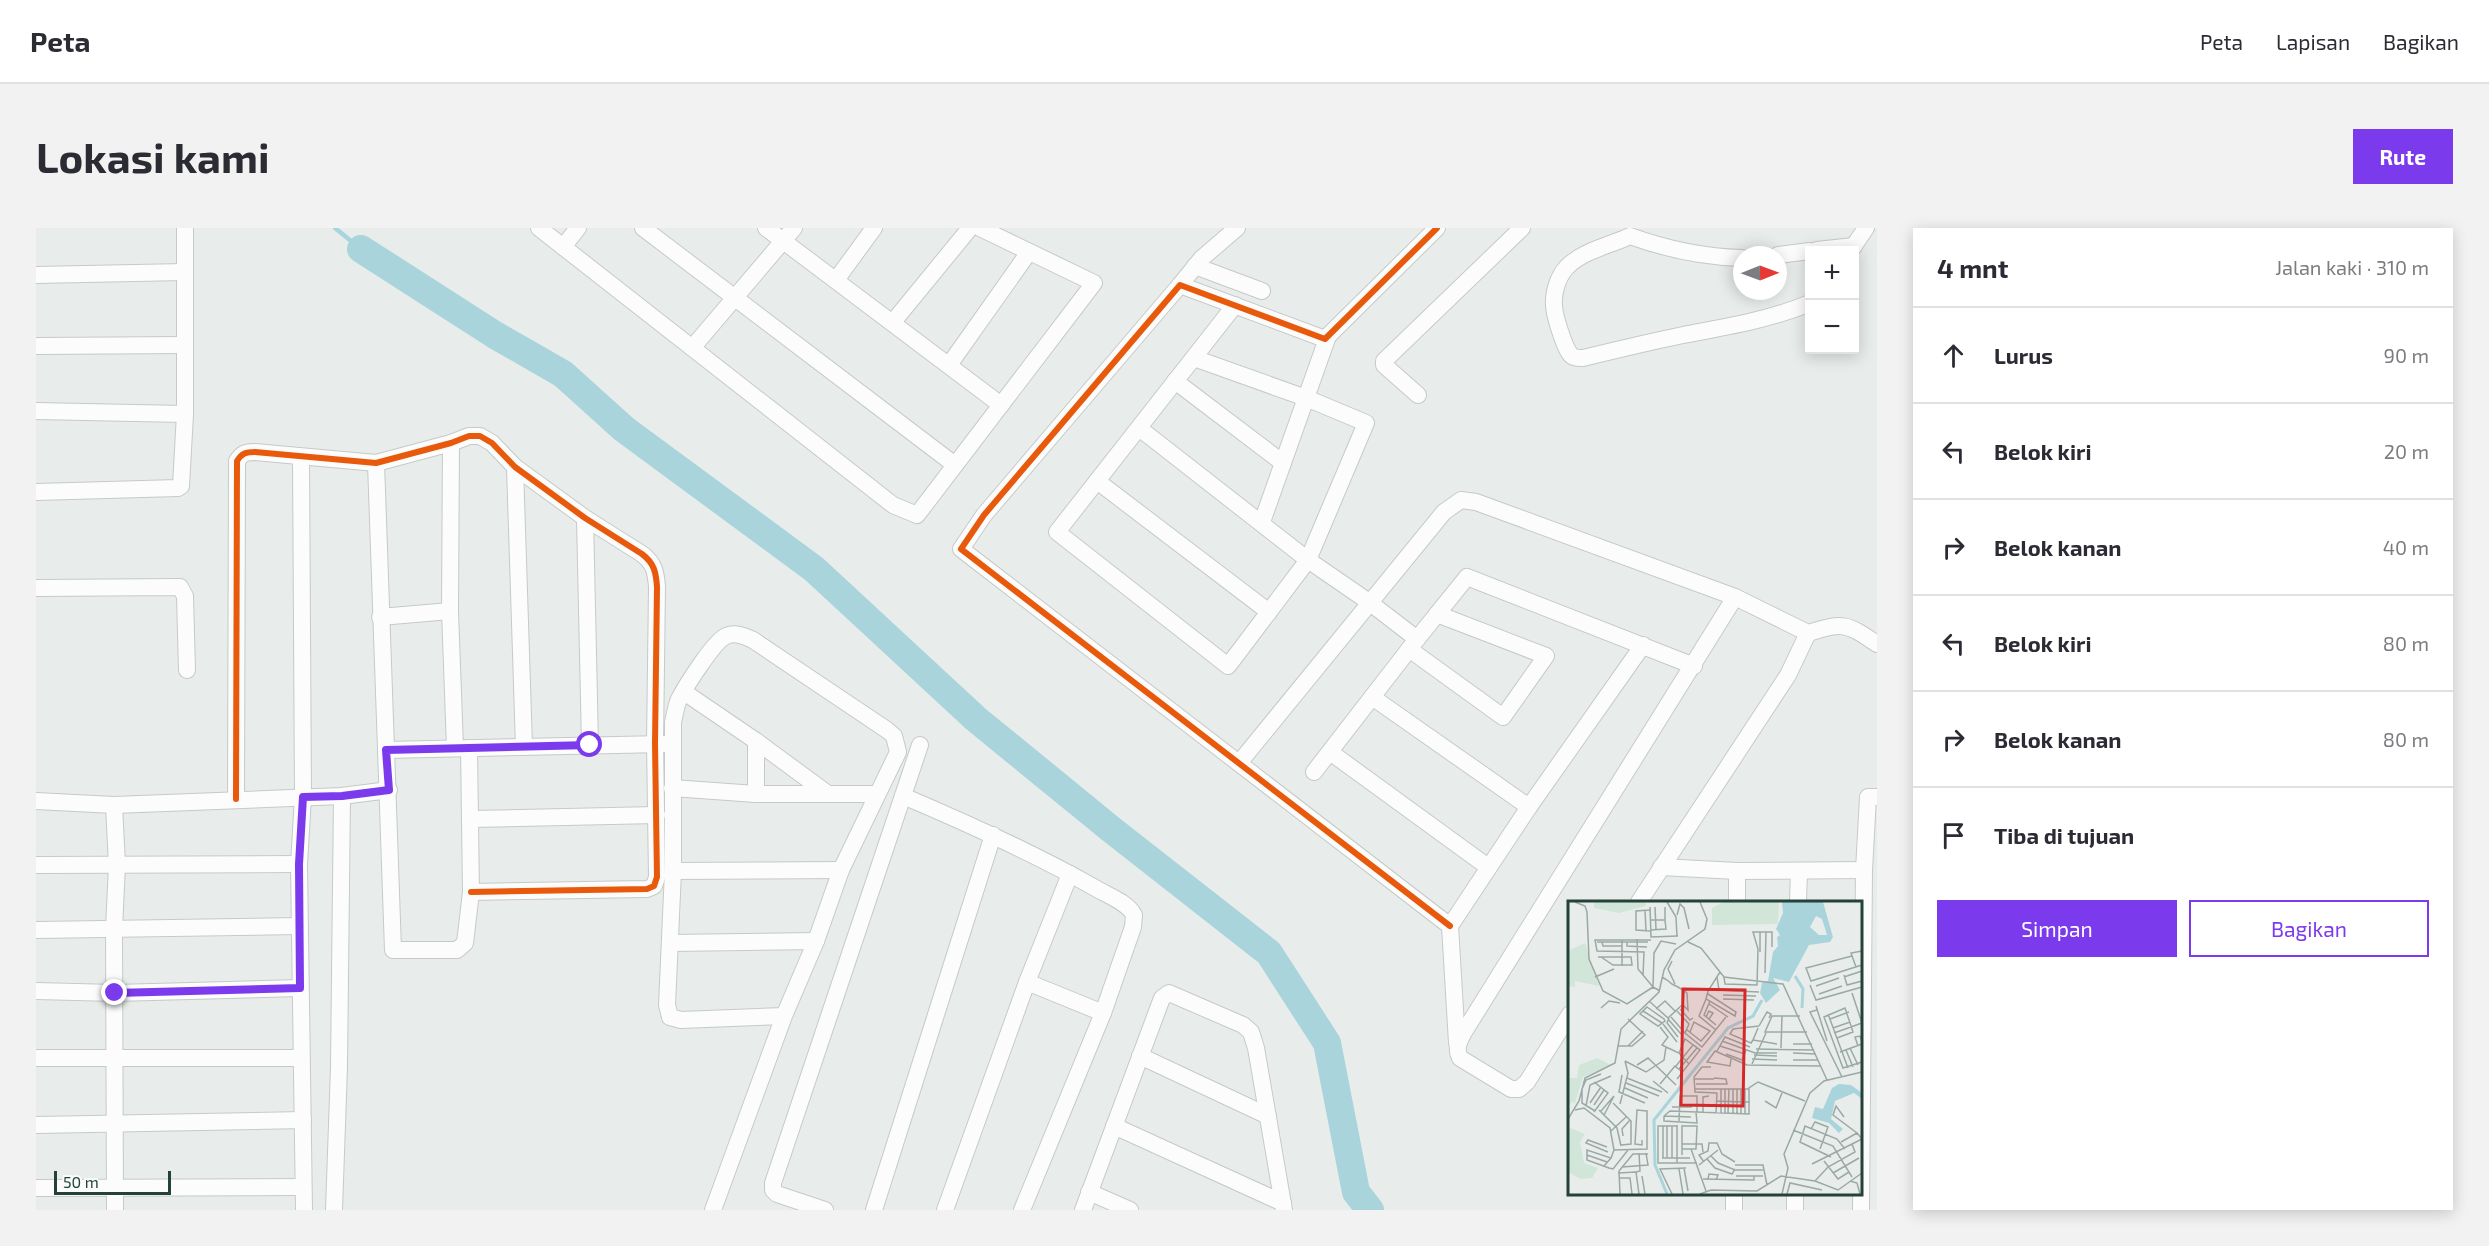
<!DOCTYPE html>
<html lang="id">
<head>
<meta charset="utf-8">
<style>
  body { margin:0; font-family:"Exo 2",sans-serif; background:#f2f2f3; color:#2b2b33 }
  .controls { position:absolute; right:18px; top:18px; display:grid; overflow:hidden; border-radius:0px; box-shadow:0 3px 15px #0003 }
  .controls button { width:54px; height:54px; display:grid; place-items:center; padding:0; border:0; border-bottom:2px solid #e1e1e2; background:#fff; color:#2b2b33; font:30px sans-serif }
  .compass { position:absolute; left:1697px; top:18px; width:54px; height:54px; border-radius:50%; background:#fff; box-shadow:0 3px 15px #0003; rotate:89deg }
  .scale { position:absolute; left:18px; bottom:15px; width:117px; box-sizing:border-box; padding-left:6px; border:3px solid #24423a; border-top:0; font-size:16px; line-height:21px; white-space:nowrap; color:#24423a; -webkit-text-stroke:4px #f7fbf9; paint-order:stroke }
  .stop { position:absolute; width:18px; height:18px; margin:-14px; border:4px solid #7c3aed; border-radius:50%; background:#fff }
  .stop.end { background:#7c3aed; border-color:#fff; box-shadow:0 2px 6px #0008 }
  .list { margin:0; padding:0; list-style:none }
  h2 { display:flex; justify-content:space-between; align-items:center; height:78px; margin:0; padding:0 24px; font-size:26px }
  h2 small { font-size:20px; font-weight:400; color:#7c7c81 }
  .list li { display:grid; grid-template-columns:39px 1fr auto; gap:18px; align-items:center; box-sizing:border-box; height:96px; padding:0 24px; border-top:2px solid #e1e1e2 }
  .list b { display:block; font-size:22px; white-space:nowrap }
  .list em { font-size:20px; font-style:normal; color:#7c7c81 }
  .actions { display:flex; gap:12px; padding:18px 24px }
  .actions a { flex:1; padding:14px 0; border:2px solid #7c3aed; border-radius:0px; text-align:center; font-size:21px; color:#7c3aed }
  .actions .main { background:#7c3aed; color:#fff }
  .icon { flex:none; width:33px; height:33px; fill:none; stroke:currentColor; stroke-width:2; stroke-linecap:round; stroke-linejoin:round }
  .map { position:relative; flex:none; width:1841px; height:982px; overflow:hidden; border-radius:0px }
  header { display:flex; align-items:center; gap:36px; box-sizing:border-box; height:84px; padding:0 30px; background:#fff; border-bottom:2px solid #e1e1e2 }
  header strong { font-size:28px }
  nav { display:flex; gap:33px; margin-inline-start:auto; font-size:21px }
  .intro { display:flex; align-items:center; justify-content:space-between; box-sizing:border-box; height:144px; padding:0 36px }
  h1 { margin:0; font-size:42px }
  .button { padding:15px 27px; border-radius:0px; background:#7c3aed; color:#fff; font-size:21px; font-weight:700 }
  main { display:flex; gap:36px; padding:0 36px }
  aside { flex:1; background:#fff; border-radius:0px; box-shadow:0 3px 15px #0003 }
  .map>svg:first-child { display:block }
</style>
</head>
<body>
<header>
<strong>Peta</strong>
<nav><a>Peta</a><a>Lapisan</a><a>Bagikan</a></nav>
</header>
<div class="intro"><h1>Lokasi kami</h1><a class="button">Rute</a></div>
<main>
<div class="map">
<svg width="1841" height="982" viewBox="0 0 1841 982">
  <rect width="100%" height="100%" fill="#e8edeb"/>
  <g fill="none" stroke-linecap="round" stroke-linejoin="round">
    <path stroke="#a9d4db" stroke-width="4.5" d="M 299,0 L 325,21"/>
    <path stroke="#a9d4db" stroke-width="28" d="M 325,21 L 459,107 L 527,146 L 588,201 L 778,341 L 940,491 L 1076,602 L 1233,725 L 1291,815 L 1320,964 L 1334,982"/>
    <g stroke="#c5cac8" stroke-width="18">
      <g id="minor">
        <path d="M 503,0 L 857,277 L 881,287 L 1058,55 L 944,0"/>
        <path d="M 607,0 L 919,237"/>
        <path d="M 730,0 L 965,177"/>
        <path d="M 1401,0 L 1289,111 L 1144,57 L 948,287 L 925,321 L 1414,698"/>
        <path d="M 527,19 L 542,0"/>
        <path d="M 1781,22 L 1818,18"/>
        <path d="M 1815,22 L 1830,0"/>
        <path d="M 1742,27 L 1774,23"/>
        <path d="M 1706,30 C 1668,29 1630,21 1594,8 C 1575,17 1546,23 1531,39 C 1522,48 1517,65 1518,77 C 1518,87 1528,118 1534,126 C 1537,130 1541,130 1547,130 C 1580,122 1613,114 1647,107 C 1690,99 1733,92 1774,75"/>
        <path d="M 1159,38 L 1226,63"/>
        <path d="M 0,47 L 149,44"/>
        <path d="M 800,52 L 838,0"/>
        <path d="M 1144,57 L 1166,30 L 1201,0"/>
        <path d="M 857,94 L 934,0"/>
        <path d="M 0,118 L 149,117"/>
        <path d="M 656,120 L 758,0"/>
        <path d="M 1158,130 L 1270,170 L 1330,195 L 1272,332 L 1192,438 L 1021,304 L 1199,77"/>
        <path d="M 913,137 L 993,24"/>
        <path d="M 1139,153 L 1247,235"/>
        <path d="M 1382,167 L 1348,137 L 1348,133 L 1486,0"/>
        <path d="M 0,183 L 149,186"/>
        <path d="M 1103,200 L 1272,332 L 1333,374 L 1381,411"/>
        <path d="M 415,215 L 414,383 L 419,520"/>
        <path d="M 265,230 L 267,569 L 263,636 L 268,982"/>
        <path d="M 340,235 L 357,722 L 421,722 L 429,715 L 435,664 L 433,520"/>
        <path d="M 479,239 L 488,519"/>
        <path d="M 1061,253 L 1233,384"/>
        <path d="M 0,264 L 142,260 L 145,258 L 149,186 L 149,0"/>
        <path d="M 549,290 L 554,517"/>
        <path d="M 1226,294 L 1292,108"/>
        <path d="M 0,360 L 144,359 L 149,368 L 151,442"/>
        <path d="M 344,389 L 414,383"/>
        <path d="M 1373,421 L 1467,489 L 1510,428 L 1401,386"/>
        <path d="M 648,464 L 720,513 L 792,566"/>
        <path d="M 1336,469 L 1493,579"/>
        <path d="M 350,522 L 628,516"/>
        <path d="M 1294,524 L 1452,639"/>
        <path d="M 1203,535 L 1408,284 L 1425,272 L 1440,274 L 1699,369"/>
        <path d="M 1278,544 L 1381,411 L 1431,349 L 1658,438"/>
        <path d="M 636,560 L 720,566 L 841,566"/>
        <path d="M 720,566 L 720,513"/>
        <path d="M 867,568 C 933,596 998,625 1061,661 C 1073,668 1092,675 1098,687 L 1097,699 L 1067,785 L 986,982"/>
        <path d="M 200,571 L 201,233 C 206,225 210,224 219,224 L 340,235 L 415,215 L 433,208 L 444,208 L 456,215 L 479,239 L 549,290 L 606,326 C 618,335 620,344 621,359 L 619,515 L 621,649 L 618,658 L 611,661 L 435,664"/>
        <path d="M 0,573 L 78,577 L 306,568 L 353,562"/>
        <path d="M 78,577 L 81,637 L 78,701 L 79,982"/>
        <path d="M 435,591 L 621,587"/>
        <path d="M 0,637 L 263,636"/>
        <path d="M 1625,639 L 1701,643 L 1828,642"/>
        <path d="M 637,643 L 805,642"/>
        <path d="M 1603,674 L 1752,447 L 1772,405"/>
        <path d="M 1701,674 L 1701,643"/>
        <path d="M 1762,674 L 1763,643"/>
        <path d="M 0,702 L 264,698"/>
        <path d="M 634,715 L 780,713"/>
        <path d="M 991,754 L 1067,785"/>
        <path d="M 0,763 L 79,765 L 264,760"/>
        <path d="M 1534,786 L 1491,854 L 1483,861 L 1475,861 L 1424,830 C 1419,820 1423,814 1428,804 L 1699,369 L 1772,405 C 1808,394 1810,395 1841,416"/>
        <path d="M 1421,815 L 1414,698 L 1493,579 L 1607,417"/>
        <path d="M 1104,828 L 1232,888"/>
        <path d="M 0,830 L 265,830"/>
        <path d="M 0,897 L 267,892"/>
        <path d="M 1078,898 L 1247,975"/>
        <path d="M 0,960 L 267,959"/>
        <path d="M 1053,964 L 1094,982"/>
        <path d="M 298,982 L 303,839 L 306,568"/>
        <path d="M 677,982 L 748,788 L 780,713 L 805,642 L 862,524 L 858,508 L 851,502 L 717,412 C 708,408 700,404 690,408 C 678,413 650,458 643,471 C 640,478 639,486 637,494 L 637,643 L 631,777 L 634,789 L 645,792 L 748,788"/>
        <path d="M 789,982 L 741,966 L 737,962 L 737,955 L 884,517"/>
        <path d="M 838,982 L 957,607"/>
        <path d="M 909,982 L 991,754 L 1034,646"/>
        <path d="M 1047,982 L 1126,770 L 1133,765 L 1207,797 L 1215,804 L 1220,820 L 1248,982"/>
        <path d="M 1698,982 L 1698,966"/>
        <path d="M 1759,982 L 1759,966"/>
        <path d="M 1825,982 L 1828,642 L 1832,569 L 1841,569"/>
      </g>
    </g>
    <use href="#minor" stroke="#fcfcfc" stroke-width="16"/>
    <g stroke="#f7fbf9" stroke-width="10">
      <g id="cycleway">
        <path d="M 1401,0 L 1289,111 L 1144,57 L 948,287 L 925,321 L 1414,698"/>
        <path d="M 200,571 L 201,233 C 206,225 210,224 219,224 L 340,235 L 415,215 L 433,208 L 444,208 L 456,215 L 479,239 L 549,290 L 606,326 C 618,335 620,344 621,359 L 619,515 L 621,649 L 618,658 L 611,661 L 435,664"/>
      </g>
    </g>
    <use href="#cycleway" stroke="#e8590c" stroke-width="6"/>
  </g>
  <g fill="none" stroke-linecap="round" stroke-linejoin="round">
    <path stroke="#7c3aed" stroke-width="8" d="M 79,765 L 264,760 L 263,636 L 267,569 L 306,568 L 353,562 L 350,522 L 554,517"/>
  </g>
  <g transform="translate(1532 673)">
    <rect width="294" height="294" fill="#e8edeb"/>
    <path d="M 26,1 L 78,1 L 78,5 L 51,12 L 26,7 ZM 155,1 L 211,1 L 210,23 L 144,24 L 144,7 ZM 17,42 L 31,85 L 7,80 L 7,86 L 0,85 L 0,50 ZM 29,157 L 43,164 L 15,176 L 7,202 L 4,201 L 0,207 L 0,177 L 9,177 L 11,164 ZM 0,226 L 17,233 L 12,241 L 16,262 L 30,267 L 24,277 L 13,278 L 0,271 Z" fill="#d1e6d8"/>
    <path d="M 214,1 L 255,1 L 265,36 L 262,41 L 241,44 L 221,81 L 205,77 L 212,89 L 198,102 L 192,92 L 194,82 L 200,80 L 205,51 L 210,45 L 209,36 L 212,34 L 208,28 L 215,12 ZM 248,15 L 254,18 L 259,34 L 251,34 L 242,26 ZM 271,183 L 283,184 L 294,192 L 294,198 L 286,192 L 267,200 L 263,218 L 275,228 L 271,232 L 261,222 L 244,217 L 247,206 L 255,208 L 264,187 Z" fill="#a9d4db" fill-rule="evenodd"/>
    <path fill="none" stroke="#a9d4db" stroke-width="3" d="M 227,75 L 235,88 L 234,107M 114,184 L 160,127 L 185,115 L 194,99M 99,293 L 87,264 L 86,219 L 114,184"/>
    <path fill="none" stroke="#9aa9a4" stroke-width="1.5" d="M 7,1 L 17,5 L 19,11 L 21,58 L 35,90 L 59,103 L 85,86 L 92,90M 99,1 L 108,16 L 109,36M 82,6 L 83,36 L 110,35M 87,6 L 88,28M 77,9 L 78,30M 82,9 L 68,10 L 68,29 L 82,30M 109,14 L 112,3 L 116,7 L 121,28M 82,19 L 97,19 L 97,6M 82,29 L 98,28 L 97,19M 192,31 L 192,51M 69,38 L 70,68 L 85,86 L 86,52 L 93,40 L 108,43M 54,39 L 54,65M 29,41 L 80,41M 34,41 L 35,45 L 54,45M 59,41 L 59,45 L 79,46M 120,41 L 133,47 L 156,76 L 215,83 L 259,179M 284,55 L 238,67 L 243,80 L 294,64M 30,56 L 63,56 L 64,64 L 45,64 L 33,56M 104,60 L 100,68 L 107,83M 288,66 L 283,52 L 294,50M 197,72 L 198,31M 276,74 L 279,84 L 294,80M 75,75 L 76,51 L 29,50 L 27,39 L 83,39M 27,76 L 46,68M 94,76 L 99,79 L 104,83 L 110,86 L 118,91 L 119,92 L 120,109 L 115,104 L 116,90M 149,76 L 151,89 L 191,91M 156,76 L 157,83 L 189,84 L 190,48 L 185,31 L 204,31 L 204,46M 276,76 L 294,70M 242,84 L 248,99 L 294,86M 248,85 L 271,77M 284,92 L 294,122M 140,93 L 168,111 L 167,115 L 138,98 L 140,90 L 152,71M 251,93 L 274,85M 155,94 L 188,95M 138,98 L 131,115 L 148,129M 155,98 L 186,99M 81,100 L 100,117 L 114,104M 142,100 L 136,114 L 148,124M 141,103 L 160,116M 248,105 L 259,140M 79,106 L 96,118 L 97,120 L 90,125 L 72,113 ZM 33,107 L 41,100 L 52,102M 88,108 L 97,100 L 108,111M 112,108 L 122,119 L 125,117M 249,109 L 242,111 L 274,176M 75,110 L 94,122M 109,110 L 121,123 L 117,132 L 134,146 L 158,116M 260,113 L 280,167M 232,115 L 204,115 L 197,131 L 239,131M 103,116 L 117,132M 138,116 L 141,110 L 145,112 L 141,118M 101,117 L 99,122 L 110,136M 100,118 L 113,133M 262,118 L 281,111M 95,123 L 109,141M 191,125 L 199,111 L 203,113 L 201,117M 190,127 L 185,139 L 209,143M 265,127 L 282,121M 119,129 L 133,140 L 142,130 L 126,121 L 122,131M 266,132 L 294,122M 269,137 L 285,131 L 277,107 L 256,116 L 275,167 L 294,161M 185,139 L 183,142 L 162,133 L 165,128 L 191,125M 154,140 L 187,152 L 209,152M 225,143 L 244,143M 50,145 L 64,145 L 77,134 L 60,118M 60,145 L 75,130M 152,145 L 177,153M 290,145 L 287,136 L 292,135 L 294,141M 98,146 L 111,152 L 121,163M 213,147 L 214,115M 282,147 L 290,164M 188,148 L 246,149M 278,149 L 285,166M 149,150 L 157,136 L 182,146M 272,151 L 294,143M 225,152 L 248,153M 158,153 L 174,159 L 178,149M 186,154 L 209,155M 163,158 L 162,165 L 139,161 L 147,150 L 179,164 L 253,165M 184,158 L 209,159M 225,159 L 250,159M 57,160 L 78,171 L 96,159 L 98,146 L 94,144 L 100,136 L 92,126M 184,163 L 198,132M 69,164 L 80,157 L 108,184M 108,165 L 125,144M 143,166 L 134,166 L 126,176 L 127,191 L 149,192M 111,168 L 129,147M 54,174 L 51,191 L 77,202M 59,177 L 94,191M 109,178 L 132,149 L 117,138 L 111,152M 127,178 L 146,178M 85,180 L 100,192M 58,182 L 91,195M 92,183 L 107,165 L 114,171M 128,183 L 159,183 L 158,178 L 146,177M 57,187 L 80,197M 127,188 L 181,188M 169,188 L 169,213M 149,200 L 182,201M 197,200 L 208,207 L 214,192M 22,202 L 33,186M 45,202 L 63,220 L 63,243 L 53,244M 52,203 L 60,172 L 57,160M 26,204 L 36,189M 18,205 L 22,184 L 43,175M 104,206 L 124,206M 7,209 L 16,207 L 42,227 L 46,249 L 43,257M 31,209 L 49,227 L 53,245M 27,210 L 14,202 L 14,188 L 18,179 L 33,173M 33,210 L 46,195 L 36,214M 26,211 L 40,192 L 26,181M 135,212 L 135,196 L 141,195M 148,212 L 149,192M 153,212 L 153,188M 157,212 L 157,188M 160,212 L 161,188M 165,212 L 165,188M 173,213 L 173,188M 177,213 L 177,188M 96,215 L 102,210 L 181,213 L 181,187 L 190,181 L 237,200M 96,215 L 96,220 L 129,222 L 128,211M 96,215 L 123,216M 276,216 L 268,205 L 265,214 L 289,232M 0,218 L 11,200 L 17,177 L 47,162 L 53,128 L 91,91 L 96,69 L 107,49 L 137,28 L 139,18 L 132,1M 111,220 L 112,195 L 129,195 L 129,211M 109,224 L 109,262M 95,225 L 95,257M 99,225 L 99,257M 104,225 L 104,257M 109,225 L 90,225 L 90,262 L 129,262M 243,228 L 247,221 L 260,226 L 252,248M 225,229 L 265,245 L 284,276M 43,230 L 58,216M 55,235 L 54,228 L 62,219M 273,241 L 289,232 L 294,238M 114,243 L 134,243 L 135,251M 39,246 L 20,239 L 18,242 L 40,251M 123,248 L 138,290M 46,249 L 79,248 L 79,210 L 69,209 L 67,243 L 74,244 L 74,239M 19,254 L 39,261M 114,254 L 114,225 L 129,225 L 128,248 L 114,248M 143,255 L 150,262 L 167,269 L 195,269M 263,256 L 232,241 L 237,225 L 269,238 L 277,248M 94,257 L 122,257M 139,258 L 147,267 L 164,273 L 167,268M 256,260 L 270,278 L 281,271M 136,261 L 131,254 L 140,250 L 141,242 L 149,242 L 154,253 L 167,261M 244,263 L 294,238M 131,264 L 150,249M 167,264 L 195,264 L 199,284M 36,265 L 43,257 L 19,249 L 19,259 L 41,267 L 45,268 L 60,249M 54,266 L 80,264 L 78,252M 116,267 L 120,290M 111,268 L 115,293M 50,272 L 68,271M 265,272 L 291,257M 74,275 L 77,293M 168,275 L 195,275M 51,277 L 62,277 L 64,293M 135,278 L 186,279 L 186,275M 140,278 L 141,273 L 150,274 L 148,279M 247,280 L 260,266 L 287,251 L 284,243M 282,280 L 289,282 L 292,293M 52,293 L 51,270 L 65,253 L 80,253M 71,293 L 68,271 L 72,270 L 71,252M 104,293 L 92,268 L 118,267M 132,293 L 143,289 L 189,290 L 213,275 L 247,280 L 270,289 L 294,272M 214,293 L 220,267 L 216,253 L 242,192 L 256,180 L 294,171M 219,293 L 222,282 L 254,289"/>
    <path fill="#d62828" fill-opacity="0.15" stroke="#d62828" stroke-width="3" d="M 115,88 L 177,89 L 175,205 L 113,204 Z"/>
    <rect width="294" height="294" fill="none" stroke="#24423a" stroke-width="3"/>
  </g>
</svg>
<div class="controls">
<button>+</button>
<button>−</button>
</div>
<svg class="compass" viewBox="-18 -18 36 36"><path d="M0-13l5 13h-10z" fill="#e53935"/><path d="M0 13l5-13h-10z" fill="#7c7c81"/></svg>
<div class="scale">50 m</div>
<div class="stop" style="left:554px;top:517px"></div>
<div class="stop end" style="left:79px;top:765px"></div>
</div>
<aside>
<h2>4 mnt<small>Jalan kaki · 310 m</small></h2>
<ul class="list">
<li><svg class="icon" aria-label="ahead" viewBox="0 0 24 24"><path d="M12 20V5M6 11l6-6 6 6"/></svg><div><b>Lurus</b></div><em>90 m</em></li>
<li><svg class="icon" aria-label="left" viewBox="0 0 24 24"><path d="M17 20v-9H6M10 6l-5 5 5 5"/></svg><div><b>Belok kiri</b></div><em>20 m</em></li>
<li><svg class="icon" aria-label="right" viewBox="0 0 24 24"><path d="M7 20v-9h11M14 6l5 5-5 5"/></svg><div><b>Belok kanan</b></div><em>40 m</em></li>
<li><svg class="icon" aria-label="left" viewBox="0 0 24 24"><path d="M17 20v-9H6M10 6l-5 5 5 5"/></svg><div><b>Belok kiri</b></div><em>80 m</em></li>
<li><svg class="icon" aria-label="right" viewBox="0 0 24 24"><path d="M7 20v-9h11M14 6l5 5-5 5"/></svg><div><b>Belok kanan</b></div><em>80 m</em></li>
<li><svg class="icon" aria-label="arrive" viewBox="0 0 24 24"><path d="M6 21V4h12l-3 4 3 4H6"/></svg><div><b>Tiba di tujuan</b></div></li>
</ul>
<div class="actions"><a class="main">Simpan</a><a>Bagikan</a></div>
</aside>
</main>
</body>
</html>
